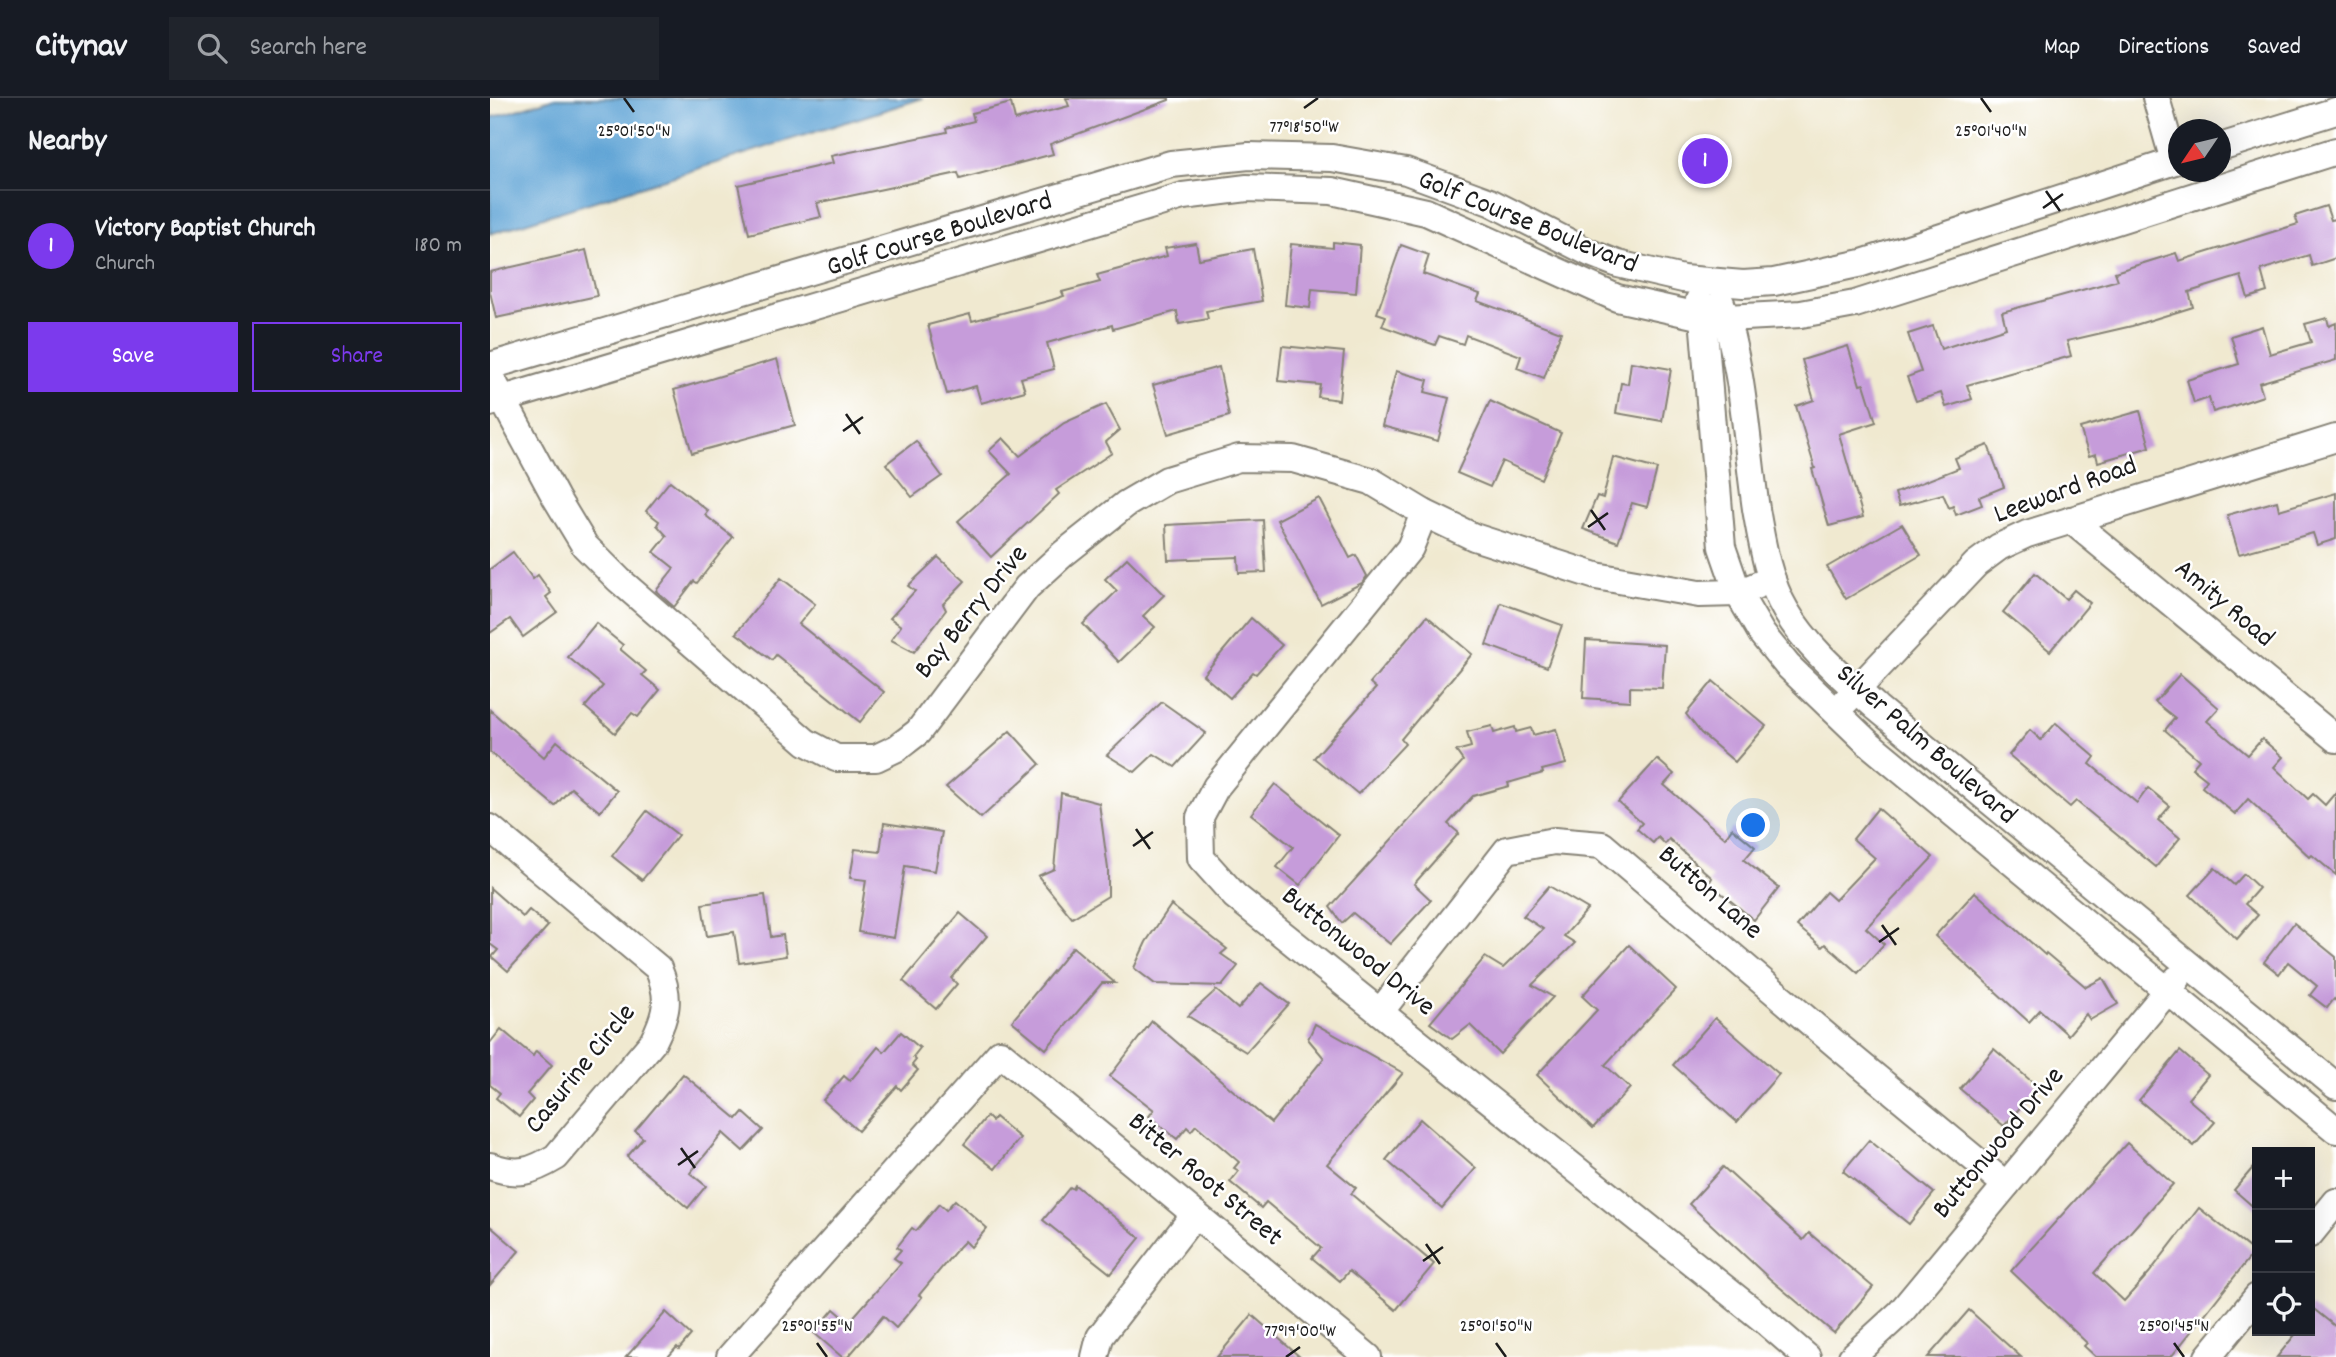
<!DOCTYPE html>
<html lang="en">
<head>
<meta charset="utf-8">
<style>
  body { margin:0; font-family:Dekko,sans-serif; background:#20242c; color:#f1f3f6 }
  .controls { position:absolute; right:21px; bottom:21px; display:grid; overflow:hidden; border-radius:0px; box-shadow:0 7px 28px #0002 }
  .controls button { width:63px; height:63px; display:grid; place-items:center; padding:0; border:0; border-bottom:2px solid #363941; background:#171b24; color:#f1f3f6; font:35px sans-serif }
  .compass { position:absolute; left:1678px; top:21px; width:63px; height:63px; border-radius:50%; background:#171b24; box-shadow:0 7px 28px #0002; rotate:235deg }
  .you { position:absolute; left:1264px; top:728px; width:24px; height:24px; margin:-18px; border:5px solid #fff; border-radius:50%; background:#1a73e8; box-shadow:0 0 0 10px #1a73e833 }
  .badge { display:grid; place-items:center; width:46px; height:46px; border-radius:50%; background:#7c3aed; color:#fff; font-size:23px; font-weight:700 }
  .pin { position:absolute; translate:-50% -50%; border:4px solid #fff; box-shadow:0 2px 7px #0006 }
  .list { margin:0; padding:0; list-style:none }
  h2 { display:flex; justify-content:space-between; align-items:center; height:91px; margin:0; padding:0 28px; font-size:30px }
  h2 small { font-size:23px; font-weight:400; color:#9ea1a6 }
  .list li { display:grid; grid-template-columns:46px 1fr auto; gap:21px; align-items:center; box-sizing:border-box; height:112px; padding:0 28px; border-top:2px solid #363941 }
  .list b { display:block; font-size:26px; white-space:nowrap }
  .list p { margin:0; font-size:23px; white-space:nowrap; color:#9ea1a6 }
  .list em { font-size:23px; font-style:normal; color:#9ea1a6 }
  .actions { display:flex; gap:14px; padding:21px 28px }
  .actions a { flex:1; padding:16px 0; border:2px solid #7c3aed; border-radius:0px; text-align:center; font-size:24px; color:#7c3aed }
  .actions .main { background:#7c3aed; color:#fff }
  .icon { flex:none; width:38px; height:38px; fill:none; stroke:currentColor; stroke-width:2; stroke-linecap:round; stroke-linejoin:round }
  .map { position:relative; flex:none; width:1846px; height:1259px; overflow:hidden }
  header { display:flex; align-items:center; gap:42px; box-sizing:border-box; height:98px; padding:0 35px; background:#171b24; border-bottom:2px solid #363941 }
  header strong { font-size:33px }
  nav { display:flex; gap:38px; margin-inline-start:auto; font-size:24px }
  .search { width:490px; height:63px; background:#20242c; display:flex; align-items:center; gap:18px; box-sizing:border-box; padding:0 24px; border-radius:0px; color:#9ea1a6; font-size:26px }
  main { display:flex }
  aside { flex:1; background:#171b24 }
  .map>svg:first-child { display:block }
</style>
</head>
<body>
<header>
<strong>Citynav</strong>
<div class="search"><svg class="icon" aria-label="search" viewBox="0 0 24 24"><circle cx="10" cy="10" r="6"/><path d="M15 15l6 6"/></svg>Search here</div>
<nav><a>Map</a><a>Directions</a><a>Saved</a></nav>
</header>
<main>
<aside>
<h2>Nearby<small></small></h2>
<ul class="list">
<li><span class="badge">1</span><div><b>Victory Baptist Church</b><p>Church</p></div><em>180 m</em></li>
</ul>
<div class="actions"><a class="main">Save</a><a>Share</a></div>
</aside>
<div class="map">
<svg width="1846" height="1259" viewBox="0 0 1846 1259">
  <rect width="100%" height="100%" fill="#fff"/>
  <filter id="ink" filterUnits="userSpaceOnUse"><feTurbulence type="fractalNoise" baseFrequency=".0143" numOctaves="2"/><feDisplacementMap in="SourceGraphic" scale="14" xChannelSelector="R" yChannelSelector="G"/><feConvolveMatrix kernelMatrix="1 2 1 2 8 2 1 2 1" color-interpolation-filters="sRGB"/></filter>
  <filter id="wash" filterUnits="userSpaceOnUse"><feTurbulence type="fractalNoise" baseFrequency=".00686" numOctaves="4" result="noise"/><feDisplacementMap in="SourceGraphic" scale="28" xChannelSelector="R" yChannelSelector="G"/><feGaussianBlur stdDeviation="1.57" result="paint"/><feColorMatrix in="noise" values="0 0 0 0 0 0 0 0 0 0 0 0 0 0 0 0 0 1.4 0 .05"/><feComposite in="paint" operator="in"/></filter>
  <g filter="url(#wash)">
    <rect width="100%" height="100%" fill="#f0e9d0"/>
    <path fill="#60a4d5" stroke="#3e6078" stroke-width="2" d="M 65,0 L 433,0 L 0,136 L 0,20 Z"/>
    <g id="blocks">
      <g fill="#c69cda">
        <path d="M 576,0 L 679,0 L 679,2 L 560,46 L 563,56 L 470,81 L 468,75 L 327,105 L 331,119 L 259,136 L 248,87 L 343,65 L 341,58 L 457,34 L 456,30 L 484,23 L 482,15 L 521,5 L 525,22 L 579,8 Z"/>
        <path d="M 1836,108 L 1841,122 L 1846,121 L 1846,160 L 1822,168 L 1819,157 L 1771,172 L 1777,194 L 1758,200 L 1751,178 L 1699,194 L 1703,209 L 1642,228 L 1577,243 L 1581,258 L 1477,287 L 1482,301 L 1456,309 L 1451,295 L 1426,303 L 1417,279 L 1431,274 L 1418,236 L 1443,228 L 1451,251 L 1516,230 L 1512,214 L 1628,182 L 1625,174 L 1686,155 L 1689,163 L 1808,126 L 1805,118 Z"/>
        <path d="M 843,144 L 870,147 L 866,195 L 822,191 L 820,210 L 795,207 L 801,146 L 843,150 Z"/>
        <path d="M 706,145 L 709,161 L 763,151 L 772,203 L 716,213 L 718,221 L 689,226 L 687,213 L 623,231 L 622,227 L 557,245 L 564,271 L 531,280 L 535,293 L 491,305 L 486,288 L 457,296 L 438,227 L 480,216 L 482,223 L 562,202 L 574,198 L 572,194 L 610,184 L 607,177 L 677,158 L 675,150 Z"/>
        <path d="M 911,147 L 939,157 L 933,176 L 990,196 L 987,203 L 1071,234 L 1054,280 L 1027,270 L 1031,258 L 976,237 L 973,246 L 949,238 L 945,247 L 892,228 L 896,218 L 887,215 Z"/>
        <path d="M 96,152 L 107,198 L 6,220 L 0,194 L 0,174 Z"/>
        <path d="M 1837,220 L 1839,228 L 1846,225 L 1846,262 L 1769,285 L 1773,298 L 1740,309 L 1723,314 L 1719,300 L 1704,305 L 1697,282 L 1749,266 L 1741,238 L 1772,228 L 1780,256 L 1821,244 L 1815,226 Z"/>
        <path d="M 792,248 L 854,254 L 849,302 L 828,299 L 830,287 L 788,283 Z"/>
        <path d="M 1358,248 L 1370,287 L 1374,286 L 1386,324 L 1349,336 L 1373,419 L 1339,428 L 1322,371 L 1325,370 L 1306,308 L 1324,302 L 1312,262 Z"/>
        <path d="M 287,261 L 305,327 L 202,355 L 184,292 Z"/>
        <path d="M 1141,264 L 1181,271 L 1172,323 L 1126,315 L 1131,285 L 1138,286 Z"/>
        <path d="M 729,269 L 739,318 L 678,336 L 663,287 Z"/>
        <path d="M 906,273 L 938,282 L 935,294 L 959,300 L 948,343 L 892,328 Z"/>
        <path d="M 1000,303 L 1071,335 L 1051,381 L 1012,363 L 1000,389 L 967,375 Z"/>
        <path d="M 616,306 L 630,332 L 616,344 L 622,355 L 566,392 L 569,396 L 501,459 L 468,423 L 521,376 L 499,353 L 513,340 L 530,358 L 574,325 Z"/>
        <path d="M 1650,313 L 1660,349 L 1608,364 L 1606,356 L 1599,358 L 1590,330 Z"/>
        <path d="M 426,343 L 452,378 L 422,399 L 396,366 Z"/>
        <path d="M 1498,347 L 1514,389 L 1489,399 L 1492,407 L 1466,417 L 1463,408 L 1459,410 L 1453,396 L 1409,408 L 1405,395 L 1469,370 L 1465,360 Z"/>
        <path d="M 1123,359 L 1167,371 L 1157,409 L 1142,405 L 1128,444 L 1093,431 L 1107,398 L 1113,400 Z"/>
        <path d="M 180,383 L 218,413 L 215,417 L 243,439 L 207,485 L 204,483 L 184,509 L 166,493 L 184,470 L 164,454 L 177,438 L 167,427 L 169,423 L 156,413 Z"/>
        <path d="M 1846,395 L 1846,441 L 1827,447 L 1823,435 L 1749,456 L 1737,417 L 1787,403 L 1789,412 Z"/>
        <path d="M 829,400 L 860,460 L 866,457 L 877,478 L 872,485 L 831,506 L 787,422 Z"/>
        <path d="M 773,422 L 776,474 L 749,475 L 748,459 L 678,462 L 676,427 Z"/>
        <path d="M 1412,426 L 1431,457 L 1356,501 L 1337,469 Z"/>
        <path d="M 23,454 L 43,481 L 48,477 L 61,495 L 56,499 L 67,514 L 33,539 L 20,521 L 0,535 L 0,471 Z"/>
        <path d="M 448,459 L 475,483 L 453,506 L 456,512 L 424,554 L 401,542 L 411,528 L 400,520 L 425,493 L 418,488 Z"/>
        <path d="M 637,460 L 674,497 L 653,518 L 665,529 L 629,564 L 593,526 L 627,493 L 615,481 Z"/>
        <path d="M 1545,475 L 1576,501 L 1584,492 L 1600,505 L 1560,553 L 1513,514 Z"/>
        <path d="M 291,480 L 325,506 L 309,526 L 394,594 L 370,624 L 286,557 L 282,562 L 246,535 Z"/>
        <path d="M 1011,505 L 1072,527 L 1057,569 L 996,547 Z"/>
        <path d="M 937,518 L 982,556 L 911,641 L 915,646 L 868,696 L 824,660 L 886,590 L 880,585 Z"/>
        <path d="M 761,520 L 792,547 L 766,576 L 763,574 L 740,600 L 713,577 Z"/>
        <path d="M 106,525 L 133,547 L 130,551 L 156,573 L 152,577 L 170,592 L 148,619 L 142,615 L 125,635 L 95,609 L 113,588 L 78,559 Z"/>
        <path d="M 1096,542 L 1175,547 L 1172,590 L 1140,589 L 1140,603 L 1093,600 Z"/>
        <path d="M 1690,576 L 1729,610 L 1717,623 L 1758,657 L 1772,641 L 1793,659 L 1784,669 L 1818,701 L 1823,696 L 1835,707 L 1846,694 L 1846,777 L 1822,757 L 1820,759 L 1758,701 L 1745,716 L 1712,689 L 1717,682 L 1702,670 L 1709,662 L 1675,632 L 1685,620 L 1665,604 Z"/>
        <path d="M 1223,583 L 1276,628 L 1245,664 L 1211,635 L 1196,616 Z"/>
        <path d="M 672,604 L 716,635 L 685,669 L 664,656 L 645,674 L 617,657 Z"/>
        <path d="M 0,612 L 54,659 L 67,643 L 127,693 L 110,714 L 81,690 L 65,708 L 0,654 Z"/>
        <path d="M 1566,625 L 1605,659 L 1600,666 L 1647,705 L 1658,690 L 1680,708 L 1668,722 L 1690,740 L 1666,769 L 1586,703 L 1580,709 L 1519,657 L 1540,632 L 1551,642 Z"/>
        <path d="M 1002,628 L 1004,635 L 1025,629 L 1026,634 L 1041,630 L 1043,637 L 1066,631 L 1076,666 L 1052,672 L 1053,675 L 1018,685 L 1019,688 L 983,698 L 958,726 L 969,735 L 924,786 L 941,802 L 900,846 L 863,815 L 852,825 L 840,809 L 973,663 L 966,653 L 981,649 L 977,634 Z"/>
        <path d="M 520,633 L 550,666 L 491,720 L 456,689 Z"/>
        <path d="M 1167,661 L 1184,676 L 1174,687 L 1235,740 L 1242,730 L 1265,749 L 1254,762 L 1289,790 L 1264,822 L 1219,785 L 1222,780 L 1179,741 L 1175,746 L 1168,739 L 1163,745 L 1147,731 L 1152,725 L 1128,704 Z"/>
        <path d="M 785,686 L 849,737 L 810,787 L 787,769 L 803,749 L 761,716 Z"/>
        <path d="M 571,695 L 609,705 L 618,771 L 618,798 L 582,820 L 548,778 L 564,771 Z"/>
        <path d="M 1388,710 L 1443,759 L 1376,830 L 1394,846 L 1368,875 L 1335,846 L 1332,849 L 1307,828 L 1336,794 L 1345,802 L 1385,760 L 1363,741 Z"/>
        <path d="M 157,713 L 188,737 L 152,782 L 122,758 Z"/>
        <path d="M 394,725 L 452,734 L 445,773 L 415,768 L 404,840 L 368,834 L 376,782 L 360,780 L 365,751 L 390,754 Z"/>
        <path d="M 1725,770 L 1744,787 L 1754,776 L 1769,790 L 1755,806 L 1768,817 L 1747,841 L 1700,797 Z"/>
        <path d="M 1059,788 L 1098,811 L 1074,838 L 1085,845 L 1042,887 L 1063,899 L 1010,956 L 980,927 L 962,941 L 940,925 L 995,859 L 1013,870 L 1053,831 L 1033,818 Z"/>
        <path d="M 0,790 L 33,819 L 39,812 L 58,828 L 18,873 L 2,859 L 8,852 L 0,846 Z"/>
        <path d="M 1485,794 L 1555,857 L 1556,855 L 1596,889 L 1613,880 L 1628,906 L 1600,922 L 1596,916 L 1578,937 L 1550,912 L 1539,924 L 1445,838 Z"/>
        <path d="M 275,797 L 281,839 L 293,837 L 296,858 L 249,865 L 244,834 L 217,838 L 212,806 Z"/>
        <path d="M 681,807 L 737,851 L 731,856 L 748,868 L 732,888 L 665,886 L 644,870 L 656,844 Z"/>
        <path d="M 470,815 L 497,838 L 461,880 L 467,886 L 446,911 L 413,883 Z"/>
        <path d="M 1804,825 L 1846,859 L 1846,903 L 1844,901 L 1837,910 L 1820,897 L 1827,888 L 1798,864 L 1789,876 L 1774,864 Z"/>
        <path d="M 1139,847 L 1186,891 L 1115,967 L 1140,990 L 1103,1030 L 1047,977 L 1107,912 L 1092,898 Z"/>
        <path d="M 583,849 L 625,885 L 612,885 L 556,951 L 522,923 Z"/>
        <path d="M 771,885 L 799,906 L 756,954 L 698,918 L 726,892 L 748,911 Z"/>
        <path d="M 1225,920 L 1289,976 L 1247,1024 L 1183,967 Z"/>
        <path d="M 662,923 L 781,1025 L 834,960 L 818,941 L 825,926 L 913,975 L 837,1066 L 866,1090 L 861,1096 L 944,1166 L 906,1212 L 859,1173 L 850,1183 L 822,1160 L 831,1150 L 776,1104 L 771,1110 L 740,1084 L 749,1073 L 744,1070 L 749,1064 L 706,1027 L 701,1033 L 697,1029 L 687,1041 L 659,1018 L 664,1012 L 620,978 Z"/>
        <path d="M 11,931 L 43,958 L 46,953 L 62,967 L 37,996 L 43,1002 L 29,1019 L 6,1000 L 10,995 L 0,987 L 0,945 Z"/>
        <path d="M 411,934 L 430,950 L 423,959 L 426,962 L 422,967 L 428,972 L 411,992 L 407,988 L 368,1033 L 333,1002 L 354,978 L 360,983 L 388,949 L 394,954 Z"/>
        <path d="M 1504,951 L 1548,989 L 1514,1028 L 1470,991 Z"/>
        <path d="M 1690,953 L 1718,977 L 1698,1001 L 1725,1024 L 1704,1048 L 1649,1002 Z"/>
        <path d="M 193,976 L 247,1021 L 253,1014 L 273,1032 L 253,1053 L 233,1035 L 200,1075 L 216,1088 L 198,1110 L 137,1059 L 153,1040 L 145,1033 Z"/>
        <path d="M 497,1018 L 502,1023 L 505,1019 L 530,1040 L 505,1071 L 474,1046 Z"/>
        <path d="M 930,1021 L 986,1070 L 952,1110 L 896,1062 Z"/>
        <path d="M 1379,1042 L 1444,1095 L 1419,1126 L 1353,1073 Z"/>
        <path d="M 1637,1045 L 1683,1086 L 1604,1175 L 1634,1203 L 1659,1175 L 1709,1110 L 1764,1154 L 1681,1259 L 1606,1259 L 1594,1248 L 1597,1245 L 1521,1173 Z"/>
        <path d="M 1767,1065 L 1767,1112 L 1744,1092 Z"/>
        <path d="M 1233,1069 L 1313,1142 L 1319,1135 L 1383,1189 L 1344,1235 L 1280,1181 L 1199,1106 Z"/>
        <path d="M 585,1087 L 650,1140 L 621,1176 L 553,1122 L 580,1089 L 583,1091 Z"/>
        <path d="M 465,1102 L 497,1130 L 481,1149 L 475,1143 L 469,1149 L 429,1197 L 432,1199 L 406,1230 L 393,1218 L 358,1259 L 352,1259 L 324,1235 L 344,1211 L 359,1224 L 411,1165 L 404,1160 L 411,1152 L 407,1149 L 422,1130 L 426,1133 L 449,1106 L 456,1112 Z"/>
        <path d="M 0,1128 L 29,1153 L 0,1187 Z"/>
        <path d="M 1820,1208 L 1846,1229 L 1846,1259 L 1787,1259 L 1808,1233 L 1820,1233 Z"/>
        <path d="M 1479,1212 L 1531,1259 L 1438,1259 Z"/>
        <path d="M 176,1214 L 201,1237 L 189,1251 L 187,1249 L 178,1259 L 136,1259 Z"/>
        <path d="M 762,1217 L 810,1259 L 727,1259 Z"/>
      </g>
    </g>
  </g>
  <g filter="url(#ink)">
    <use href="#blocks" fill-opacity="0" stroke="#868276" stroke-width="2"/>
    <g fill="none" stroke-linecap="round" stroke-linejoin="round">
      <g stroke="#868276" stroke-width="30">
        <g id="minor">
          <path d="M 1666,0 L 1684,63"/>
          <path d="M 1730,49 L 1846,13"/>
          <path d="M 1209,202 L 1213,219 L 1232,449 L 1248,495 L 1272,536 L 1297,567 L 1377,644 L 1846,1032"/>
          <path d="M 1231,205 C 1254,272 1256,342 1266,411 C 1272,445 1278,483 1296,513 C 1318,551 1355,581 1387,610 L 1846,988"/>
          <path d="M 0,268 L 681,66 L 759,58 L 801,59 L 842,60 L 916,73 L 1000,104 L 1100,155 L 1128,166 L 1193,181 L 1253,186 L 1284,184 L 1372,165 L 1688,62"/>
          <path d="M 5,287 L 66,400 L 95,448 L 129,482 L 316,644 L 346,660 L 386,660 L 407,650 L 428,634 L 537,489 L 573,456 L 636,406 L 677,382 L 749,360 L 803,361 L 881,383 L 934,415 L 984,439 L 1106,478 L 1209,496 L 1248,495 L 1282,481"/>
          <path d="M 0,305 L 693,98 L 757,90 L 842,93 L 936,114 L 1127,200 L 1213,219 L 1236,220 L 1311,216 L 1365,206 L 1846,53"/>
          <path d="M 934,415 L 920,450 L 726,689 L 710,719 L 711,760 L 745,798 L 1274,1222 L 1317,1259"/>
          <path d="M 1581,422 L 1846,641"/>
          <path d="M 1356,603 L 1486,466 L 1509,449 L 1537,436 L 1846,340"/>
          <path d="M 0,730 L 168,870 C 181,900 177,916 163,944 L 66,1059 C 41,1074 28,1078 0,1068"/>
          <path d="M 890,914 L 1017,752 L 1064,743 L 1112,747 L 1348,948 L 1516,1087"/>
          <path d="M 1820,1136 L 1846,1104"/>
          <path d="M 240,1259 L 510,955 L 878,1259"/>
          <path d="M 605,1259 L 610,1239 L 619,1227 L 705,1116"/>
          <path d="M 1362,1259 L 1410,1215 L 1687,881"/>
          <path d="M 1718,1259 L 1767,1199"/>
        </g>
      </g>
      <use href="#minor" stroke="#fff" stroke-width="26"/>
    </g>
  </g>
  <path fill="none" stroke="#1c1c1c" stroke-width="2.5" d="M 134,0 L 144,14M 1491,0 L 1501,14M 814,10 L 828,0M 1556,93 L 1570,113M 1553,110 L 1573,96M 356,316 L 370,336M 353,333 L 373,319M 1101,412 L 1115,432M 1098,429 L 1118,415M 646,731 L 660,751M 643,748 L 663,734M 1392,827 L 1406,847M 1389,844 L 1409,830M 191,1050 L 205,1070M 188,1067 L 208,1053M 936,1146 L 950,1166M 933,1163 L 953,1149M 327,1245 L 337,1259M 1006,1245 L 1016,1259M 1684,1245 L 1694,1259M 796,1259 L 810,1249"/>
  <g text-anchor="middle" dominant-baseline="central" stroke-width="5" stroke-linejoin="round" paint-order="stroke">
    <g font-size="28" fill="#1c1c1c" stroke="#fff">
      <text transform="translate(1037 126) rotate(22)">Golf Course Boulevard</text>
      <text transform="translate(450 138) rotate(-17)">Golf Course Boulevard</text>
      <text transform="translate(1576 394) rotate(-20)">Leeward Road</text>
      <text transform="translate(1733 507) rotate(40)">Amity Road</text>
      <text transform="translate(483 515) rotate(-51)">Bay Berry Drive</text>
      <text transform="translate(1435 648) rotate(41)">Silver Palm Boulevard</text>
      <text transform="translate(1219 796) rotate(41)">Button Lane</text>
      <text transform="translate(867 855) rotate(39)">Buttonwood Drive</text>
      <text transform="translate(92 972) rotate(-51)">Casurine Circle</text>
      <text transform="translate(1510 1046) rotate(-50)">Buttonwood Drive</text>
      <text transform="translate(714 1083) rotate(40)">Bitter Root Street</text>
    </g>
  </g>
  <g font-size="18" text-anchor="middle" fill="#1c1c1c" stroke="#fff" stroke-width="5" stroke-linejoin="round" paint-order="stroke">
    <text x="814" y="34">77°18'50"W</text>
    <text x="144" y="38">25°01'50"N</text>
    <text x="1501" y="38">25°01'40"N</text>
    <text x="327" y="1233">25°01'55"N</text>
    <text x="1006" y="1233">25°01'50"N</text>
    <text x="1684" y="1233">25°01'45"N</text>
    <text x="810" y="1238">77°19'00"W</text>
  </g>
</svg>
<div class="controls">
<button>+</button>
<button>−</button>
<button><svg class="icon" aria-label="locate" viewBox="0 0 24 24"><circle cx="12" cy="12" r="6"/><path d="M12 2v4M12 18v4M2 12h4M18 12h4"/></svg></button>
</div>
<svg class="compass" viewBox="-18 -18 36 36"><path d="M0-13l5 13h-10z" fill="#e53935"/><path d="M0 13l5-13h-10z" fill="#9ea1a6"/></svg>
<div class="you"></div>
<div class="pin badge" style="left:1215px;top:63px">1</div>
</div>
</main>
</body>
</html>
